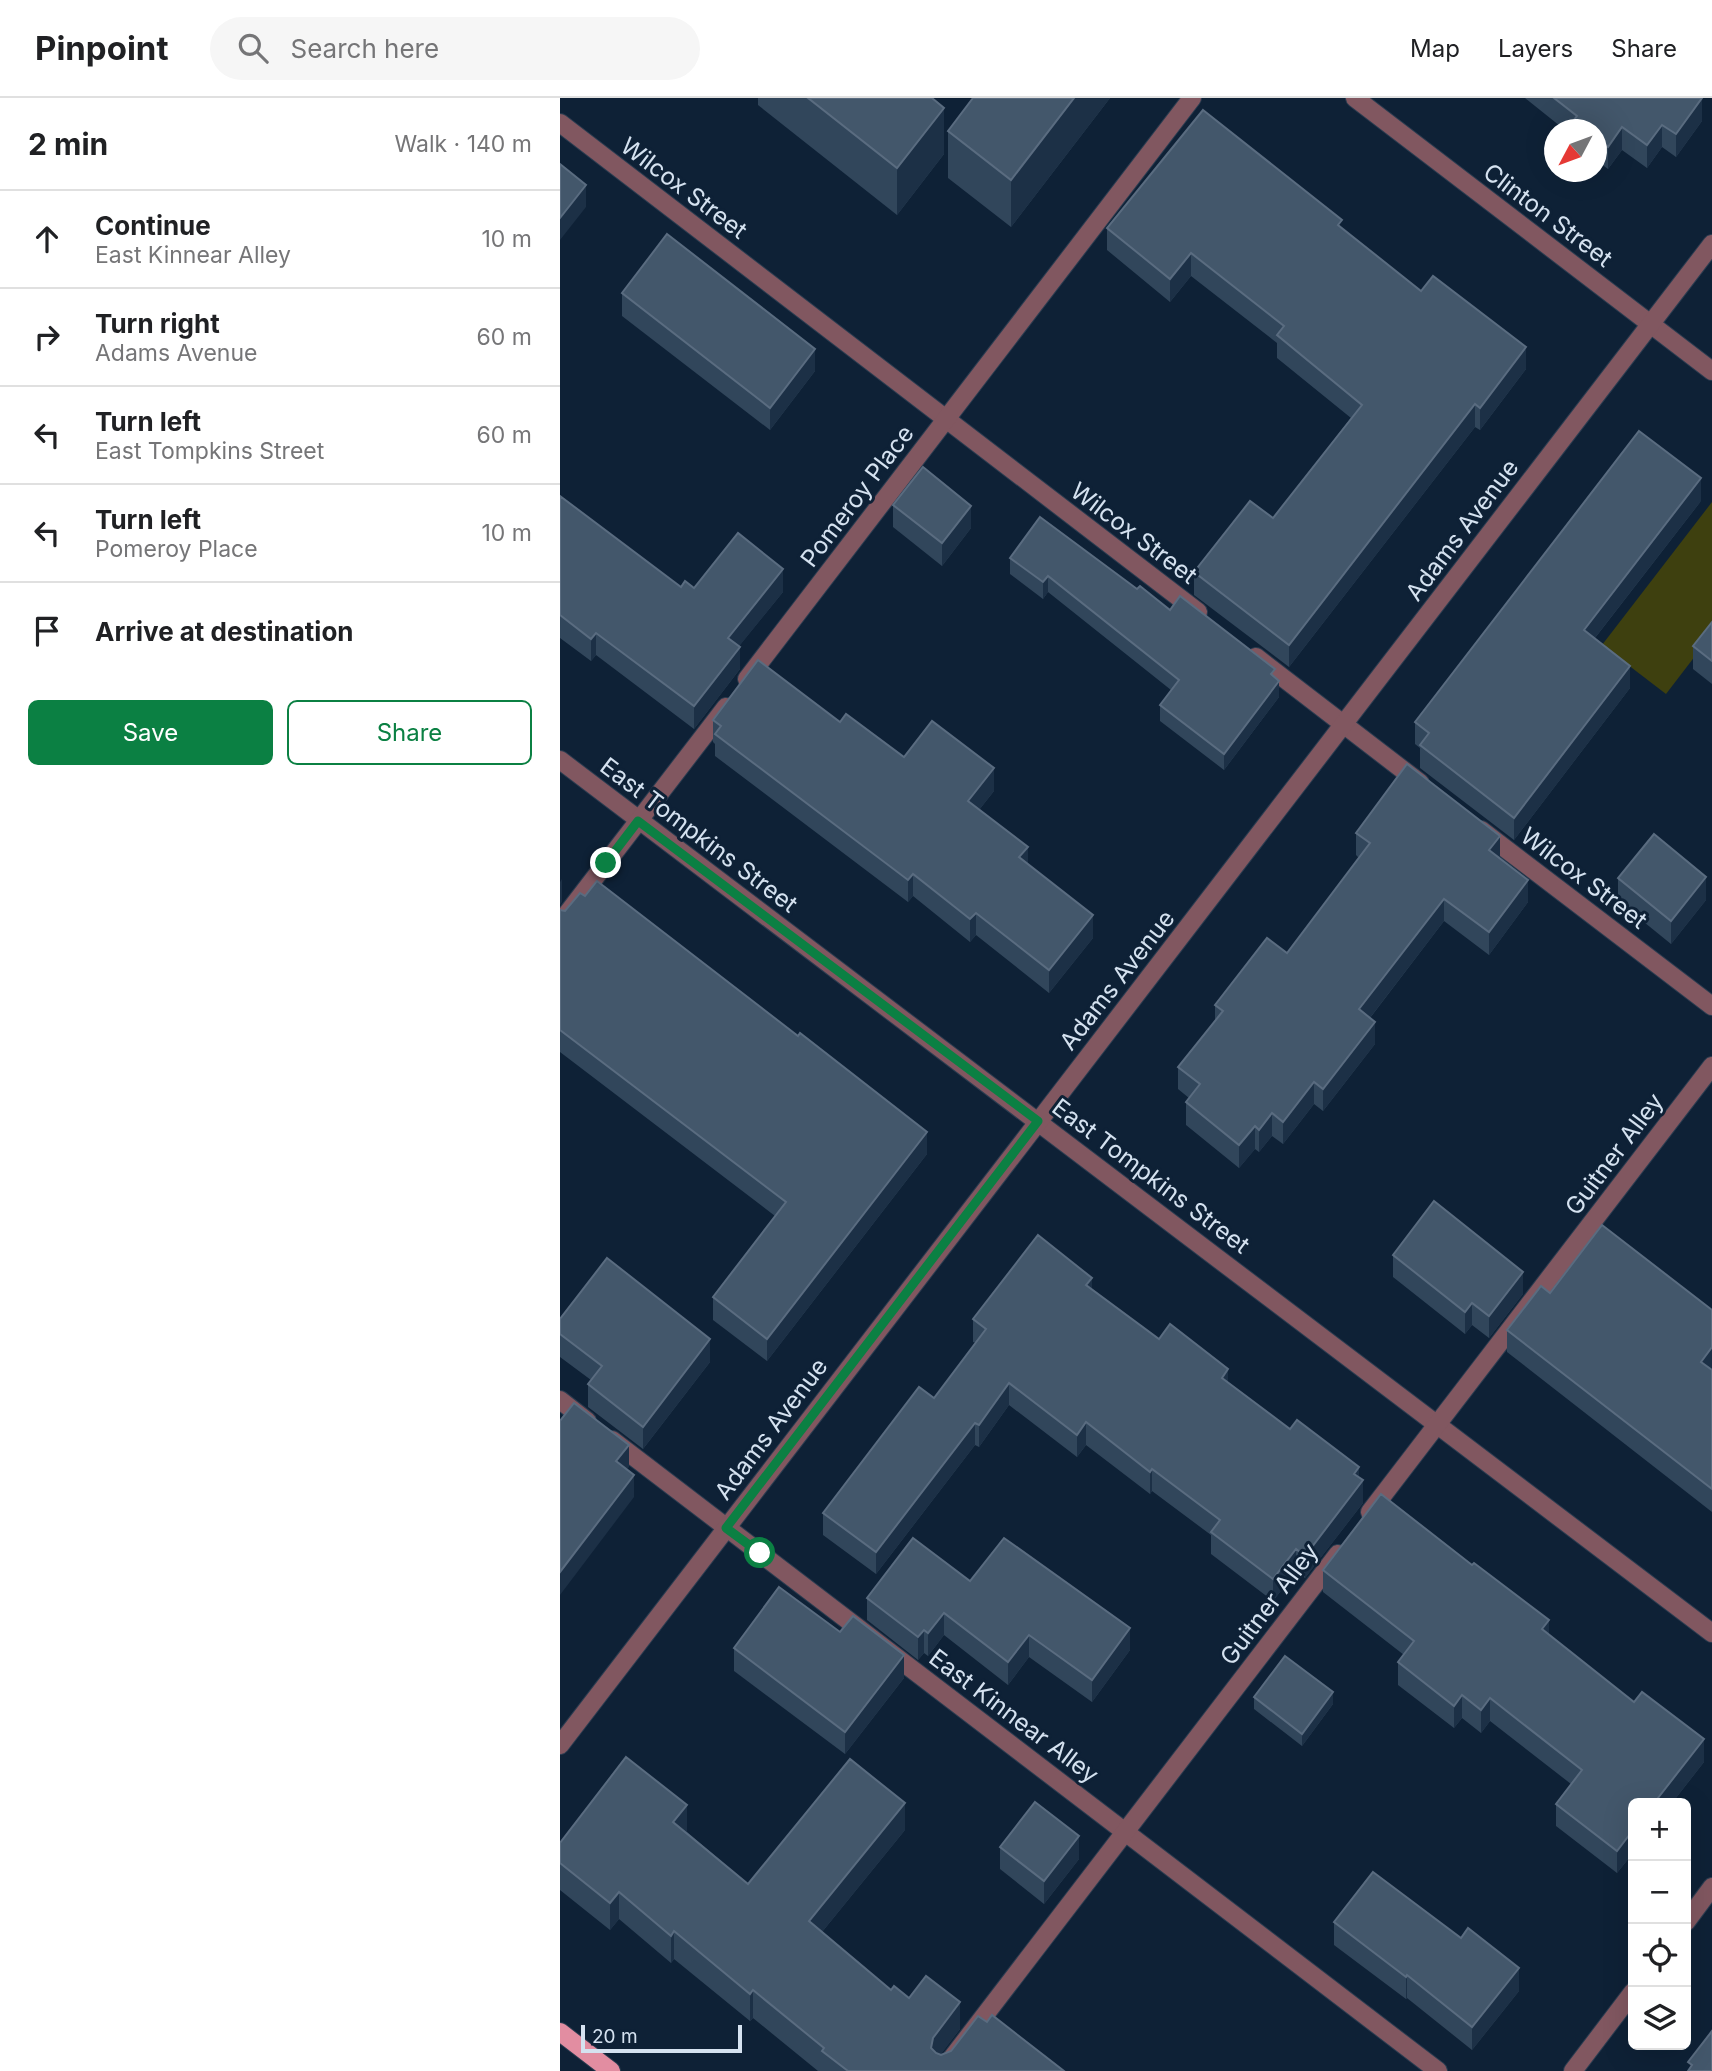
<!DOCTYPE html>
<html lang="en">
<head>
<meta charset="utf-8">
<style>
  body { margin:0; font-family:Inter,sans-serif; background:#f6f6f6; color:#202124 }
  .controls { position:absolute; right:21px; bottom:21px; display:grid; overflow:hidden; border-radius:10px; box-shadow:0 7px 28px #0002 }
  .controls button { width:63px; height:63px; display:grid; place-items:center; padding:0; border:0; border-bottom:2px solid #e0e0e0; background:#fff; color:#202124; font:35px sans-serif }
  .compass { position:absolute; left:984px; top:21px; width:63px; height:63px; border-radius:50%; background:#fff; box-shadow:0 7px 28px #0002; rotate:229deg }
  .scale { position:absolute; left:21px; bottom:18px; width:161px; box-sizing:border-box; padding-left:7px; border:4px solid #d5e2f0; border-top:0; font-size:19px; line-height:24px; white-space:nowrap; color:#d5e2f0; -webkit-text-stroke:5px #0e2136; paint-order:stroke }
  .stop { position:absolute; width:21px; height:21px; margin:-16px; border:5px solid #0b8043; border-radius:50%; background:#fff }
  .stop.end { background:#0b8043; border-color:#fff; box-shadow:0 2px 7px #0008 }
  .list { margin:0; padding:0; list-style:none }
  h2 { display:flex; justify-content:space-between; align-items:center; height:91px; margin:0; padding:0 28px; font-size:30px }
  h2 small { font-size:23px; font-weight:400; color:#757577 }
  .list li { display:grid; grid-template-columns:46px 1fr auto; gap:21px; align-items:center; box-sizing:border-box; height:98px; padding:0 28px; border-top:2px solid #e0e0e0 }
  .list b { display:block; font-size:26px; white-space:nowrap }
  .list p { margin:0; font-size:23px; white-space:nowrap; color:#757577 }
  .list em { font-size:23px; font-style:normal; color:#757577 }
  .actions { display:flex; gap:14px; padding:21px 28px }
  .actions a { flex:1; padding:16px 0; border:2px solid #0b8043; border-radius:10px; text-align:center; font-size:24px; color:#0b8043 }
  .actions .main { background:#0b8043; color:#fff }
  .icon { flex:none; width:38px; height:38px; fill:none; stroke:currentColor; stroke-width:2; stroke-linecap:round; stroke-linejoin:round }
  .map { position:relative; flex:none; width:1152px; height:1973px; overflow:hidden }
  header { display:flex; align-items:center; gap:42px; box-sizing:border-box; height:98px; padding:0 35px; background:#fff; border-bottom:2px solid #e0e0e0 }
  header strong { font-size:33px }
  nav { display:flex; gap:38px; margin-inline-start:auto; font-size:24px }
  .search { width:490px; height:63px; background:#f6f6f6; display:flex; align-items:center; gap:18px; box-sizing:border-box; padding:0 24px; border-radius:38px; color:#757577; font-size:26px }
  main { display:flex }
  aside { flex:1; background:#fff }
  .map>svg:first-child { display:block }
</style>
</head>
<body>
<header>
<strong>Pinpoint</strong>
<div class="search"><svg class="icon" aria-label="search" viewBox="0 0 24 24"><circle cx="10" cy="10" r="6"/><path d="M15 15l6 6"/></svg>Search here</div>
<nav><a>Map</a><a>Layers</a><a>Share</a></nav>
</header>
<main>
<aside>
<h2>2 min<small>Walk · 140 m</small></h2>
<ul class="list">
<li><svg class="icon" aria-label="ahead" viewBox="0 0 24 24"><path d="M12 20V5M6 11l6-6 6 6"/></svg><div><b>Continue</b><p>East Kinnear Alley</p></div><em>10 m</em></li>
<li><svg class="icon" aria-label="right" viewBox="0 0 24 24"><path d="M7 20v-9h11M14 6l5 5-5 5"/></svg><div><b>Turn right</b><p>Adams Avenue</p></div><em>60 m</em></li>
<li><svg class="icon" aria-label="left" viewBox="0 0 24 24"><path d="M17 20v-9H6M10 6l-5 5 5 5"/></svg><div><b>Turn left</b><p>East Tompkins Street</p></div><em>60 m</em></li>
<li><svg class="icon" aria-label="left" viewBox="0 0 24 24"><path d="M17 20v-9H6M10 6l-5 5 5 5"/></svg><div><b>Turn left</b><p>Pomeroy Place</p></div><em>10 m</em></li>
<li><svg class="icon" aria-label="arrive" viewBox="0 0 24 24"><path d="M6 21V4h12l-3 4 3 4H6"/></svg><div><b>Arrive at destination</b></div></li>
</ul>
<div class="actions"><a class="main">Save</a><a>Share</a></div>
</aside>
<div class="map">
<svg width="1152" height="1973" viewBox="0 0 1152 1973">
  <rect width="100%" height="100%" fill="#0e2136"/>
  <path fill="#3e400f" d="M 1152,404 L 1152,536 L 1106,596 L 1042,547 Z"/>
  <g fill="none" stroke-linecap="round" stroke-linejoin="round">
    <g stroke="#2a3c50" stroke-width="20">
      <g id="minor">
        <path d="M 795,0 L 1152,273"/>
        <path d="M 0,25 L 638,514"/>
        <path d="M 696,559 L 860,685"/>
        <path d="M 187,581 L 632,0"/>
        <path d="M 0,662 L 1152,1535"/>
        <path d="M 921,732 L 1152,908"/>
        <path d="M 0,825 L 166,609"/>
        <path d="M 0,1302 L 27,1323"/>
        <path d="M 52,1342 L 878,1973"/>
        <path d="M 810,1414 L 1152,968"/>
        <path d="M 0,1647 L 1152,146"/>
        <path d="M 1126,1824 L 1152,1789"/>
        <path d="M 382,1973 L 778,1456"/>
        <path d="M 1013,1973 L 1073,1894"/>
      </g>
    </g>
    <g stroke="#2a3c50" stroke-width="20">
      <path id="major" d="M 0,1934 L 51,1973"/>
    </g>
    <use href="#minor" stroke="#815760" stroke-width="18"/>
    <use href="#major" stroke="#e28da1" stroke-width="18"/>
  </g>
  <g fill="#31465b">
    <path d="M 198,0 L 372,0 L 384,56 L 337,117 L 198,7 Z"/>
    <path d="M 413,0 L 550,0 L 451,129 L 388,80 L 388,33 Z"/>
    <path d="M 965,0 L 1142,0 L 1142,23 L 1116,59 L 1102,49 L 1087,70 L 1062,52 L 1048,71 L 1037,63 L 1037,32 L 1005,32 Z"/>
    <path d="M 547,130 L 782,130 L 861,193 L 966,271 L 920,332 L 915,329 L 729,569 L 634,497 L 634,474 L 713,420 L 791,320 L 717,260 L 717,245 L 631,178 L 610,204 L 547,152 Z"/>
    <path d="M 62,195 L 255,273 L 210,332 L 62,218 Z"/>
    <path d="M 0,398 L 121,489 L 223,494 L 179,548 L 180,571 L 134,631 L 36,557 L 31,563 L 0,540 Z"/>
    <path d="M 1141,403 L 1035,540 L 1070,590 L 954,742 L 860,670 L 860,650 L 855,646 L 855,624 Z"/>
    <path d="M 333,407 L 411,430 L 382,468 L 333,429 Z"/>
    <path d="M 450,460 L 577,491 L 715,579 L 719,599 L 664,672 L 600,623 L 600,607 L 611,592 L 488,494 L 483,501 L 450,476 Z"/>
    <path d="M 1152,524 L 1152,586 L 1133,571 L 1133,548 Z"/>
    <path d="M 153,622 L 280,624 L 344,659 L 434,693 L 419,712 L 533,840 L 489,895 L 416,837 L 410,844 L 353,798 L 348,804 L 155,658 L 155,646 L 153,644 Z"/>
    <path d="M 796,735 L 940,760 L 968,804 L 929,857 L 884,823 L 810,920 L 815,946 L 763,1013 L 754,1006 L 723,1046 L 712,1038 L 699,1054 L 695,1051 L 679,1070 L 626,1027 L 626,1004 L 629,1000 L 618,991 L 618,969 L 655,923 L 655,907 L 727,855 L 799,760 L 796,757 Z"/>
    <path d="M 1058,780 L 1146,802 L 1111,846 L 1058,803 Z"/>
    <path d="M 0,812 L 367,1056 L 207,1263 L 153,1222 L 153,1199 L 215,1118 L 0,954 Z"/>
    <path d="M 833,1157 L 963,1196 L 929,1240 L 912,1227 L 905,1236 L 833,1179 Z"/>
    <path d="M 532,1191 L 599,1241 L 668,1284 L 730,1331 L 799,1379 L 803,1405 L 745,1480 L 736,1473 L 713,1503 L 651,1456 L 651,1437 L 592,1393 L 590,1396 L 526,1347 L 517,1359 L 449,1307 L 419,1349 L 415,1347 L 316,1476 L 263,1437 L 263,1415 L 374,1300 L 416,1245 L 413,1244 L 413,1221 Z"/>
    <path d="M 990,1195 L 1152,1212 L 1152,1414 L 947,1254 L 947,1232 Z"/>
    <path d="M 0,1236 L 150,1264 L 83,1351 L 28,1309 L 28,1286 L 31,1282 L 0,1259 Z"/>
    <path d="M 763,1472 L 989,1537 L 1144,1664 L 1112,1705 L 1073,1705 L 1073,1755 L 1057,1775 L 996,1728 L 996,1706 L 1011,1686 L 930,1623 L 921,1635 L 902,1620 L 894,1630 L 838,1587 L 838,1564 L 844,1557 L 763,1494 Z"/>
    <path d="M 410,1483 L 570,1552 L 532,1604 L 469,1559 L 448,1587 L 384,1537 L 368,1558 L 364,1555 L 358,1562 L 307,1522 L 307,1500 Z"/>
    <path d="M 280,1534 L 344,1580 L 285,1656 L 174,1573 L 174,1550 Z"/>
    <path d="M 694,1599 L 773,1606 L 742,1648 L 694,1611 Z"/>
    <path d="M 345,1732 L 262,1834 L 331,1892 L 349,1900 L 400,1931 L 380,1957 L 391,1953 L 427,1924 L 504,1973 L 258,1973 L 193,1920 L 190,1923 L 114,1861 L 111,1865 L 59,1821 L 50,1832 L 0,1792 L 0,1745 L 127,1734 L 188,1786 Z"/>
    <path d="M 440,1749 L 519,1761 L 484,1806 L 440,1771 Z"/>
    <path d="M 774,1824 L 959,1893 L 912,1952 L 847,1900 L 846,1901 L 774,1847 Z"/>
  </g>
  <g fill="#1c3046">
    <path d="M 514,0 L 550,0 L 451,129 L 451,82 Z"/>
    <path d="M 1142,0 L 1142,23 L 1116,59 L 1116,36 Z"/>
    <path d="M 384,10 L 384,56 L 337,117 L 337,70 Z"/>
    <path d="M 1102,27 L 1102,49 L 1087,70 L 1087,47 Z"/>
    <path d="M 1062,29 L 1062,52 L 1048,71 L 1048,49 Z"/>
    <path d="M 26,87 L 26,109 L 0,142 L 0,120 Z"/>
    <path d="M 631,155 L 631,178 L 610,204 L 610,181 Z"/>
    <path d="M 966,249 L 966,271 L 920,332 L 920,310 Z"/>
    <path d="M 255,251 L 255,273 L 210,332 L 210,310 Z"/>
    <path d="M 915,306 L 915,329 L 729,569 L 729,547 Z"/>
    <path d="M 1141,380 L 1141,403 L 1024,554 L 1024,532 Z"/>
    <path d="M 411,408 L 411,430 L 382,468 L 382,445 Z"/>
    <path d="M 223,471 L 223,494 L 168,562 L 168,540 Z"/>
    <path d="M 488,478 L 488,494 L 483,501 L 483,484 Z"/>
    <path d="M 36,535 L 36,557 L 31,563 L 31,541 Z"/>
    <path d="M 180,549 L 180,571 L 134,631 L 134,608 Z"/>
    <path d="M 1070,568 L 1070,590 L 954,742 L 954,720 Z"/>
    <path d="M 719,583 L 719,599 L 664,672 L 664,656 Z"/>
    <path d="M 434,670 L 434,693 L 408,726 L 408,703 Z"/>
    <path d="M 940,738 L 940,760 L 929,775 L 929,752 Z"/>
    <path d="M 468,749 L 468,771 L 459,759 Z"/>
    <path d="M 353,776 L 353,798 L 348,804 L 348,782 Z"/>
    <path d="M 1146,779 L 1146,802 L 1111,846 L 1111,823 Z"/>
    <path d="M 2,781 L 2,804 L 0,807 L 0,784 Z"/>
    <path d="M 968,782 L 968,804 L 929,857 L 929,834 Z"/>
    <path d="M 884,801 L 884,823 L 799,934 L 799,911 Z"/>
    <path d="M 416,815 L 416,837 L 410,844 L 410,821 Z"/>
    <path d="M 533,817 L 533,840 L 489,895 L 489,872 Z"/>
    <path d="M 815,924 L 815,946 L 763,1013 L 763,991 Z"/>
    <path d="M 754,984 L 754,1006 L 723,1046 L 723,1024 Z"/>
    <path d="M 712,1015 L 712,1038 L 699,1054 L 699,1032 Z"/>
    <path d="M 695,1028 L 695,1051 L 679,1070 L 679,1047 Z"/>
    <path d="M 367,1034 L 367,1056 L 207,1263 L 207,1241 Z"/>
    <path d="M 963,1174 L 963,1196 L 929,1240 L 929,1218 Z"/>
    <path d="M 532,1180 L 532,1202 L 526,1187 Z"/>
    <path d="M 912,1205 L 912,1227 L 905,1236 L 905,1214 Z"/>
    <path d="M 150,1241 L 150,1264 L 83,1351 L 83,1329 Z"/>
    <path d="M 1152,1249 L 1152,1271 L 1141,1286 L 1141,1264 Z"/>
    <path d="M 668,1271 L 668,1293 L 662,1280 Z"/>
    <path d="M 449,1285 L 449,1307 L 419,1349 L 419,1327 Z"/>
    <path d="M 526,1324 L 526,1347 L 517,1359 L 517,1337 Z"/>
    <path d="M 415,1325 L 415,1347 L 316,1476 L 316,1454 Z"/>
    <path d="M 69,1347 L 69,1369 L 56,1385 L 56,1363 Z"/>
    <path d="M 799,1369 L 799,1388 L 803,1382 L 803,1405 L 745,1480 L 745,1458 Z"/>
    <path d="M 592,1371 L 592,1393 L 590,1396 L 590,1374 Z"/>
    <path d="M 74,1377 L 74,1399 L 0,1497 L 0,1474 Z"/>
    <path d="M 736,1451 L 736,1473 L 713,1503 L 713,1481 Z"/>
    <path d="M 384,1515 L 384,1537 L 368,1558 L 368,1535 Z"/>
    <path d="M 989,1522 L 989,1545 L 982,1531 Z"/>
    <path d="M 570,1530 L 570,1552 L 532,1604 L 532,1582 Z"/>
    <path d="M 364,1532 L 364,1555 L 358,1562 L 358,1539 Z"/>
    <path d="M 469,1537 L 469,1559 L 448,1587 L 448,1564 Z"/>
    <path d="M 344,1557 L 344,1580 L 285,1656 L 285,1634 Z"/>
    <path d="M 773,1594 L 773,1606 L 742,1648 L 742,1636 Z"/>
    <path d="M 902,1597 L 902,1620 L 894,1630 L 894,1608 Z"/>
    <path d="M 930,1600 L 930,1623 L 921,1635 L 921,1612 Z"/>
    <path d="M 1144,1641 L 1144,1664 L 1112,1705 L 1094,1705 Z"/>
    <path d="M 345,1705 L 345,1732 L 249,1850 L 249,1823 Z"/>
    <path d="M 127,1707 L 127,1734 L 113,1751 L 113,1724 Z"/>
    <path d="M 1073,1732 L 1073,1755 L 1057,1775 L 1057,1753 Z"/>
    <path d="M 519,1738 L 519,1761 L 484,1806 L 484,1783 Z"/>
    <path d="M 59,1794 L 59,1821 L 50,1832 L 50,1805 Z"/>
    <path d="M 114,1833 L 114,1861 L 111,1865 L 111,1838 Z"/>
    <path d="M 959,1870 L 959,1893 L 912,1952 L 912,1929 Z"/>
    <path d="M 847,1877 L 847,1900 L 846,1901 L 846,1879 Z"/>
    <path d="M 193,1892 L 193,1920 L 190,1923 L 190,1896 Z"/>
    <path d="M 400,1904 L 400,1931 L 373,1967 L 371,1950 L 373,1940 Z"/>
  </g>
  <g fill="#43576b" stroke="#5a6c80" stroke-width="2">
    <path d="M 248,0 L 372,0 L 384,10 L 337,70 Z"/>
    <path d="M 413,0 L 514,0 L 451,82 L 388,33 Z"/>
    <path d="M 994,0 L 1142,0 L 1116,36 L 1102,27 L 1087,47 L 1062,29 L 1048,49 L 1037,40 L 1037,32 L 1024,32 L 1013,23 L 1017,18 Z"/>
    <path d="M 643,12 L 782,122 L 778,127 L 861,193 L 873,178 L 966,249 L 920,310 L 915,306 L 729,547 L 634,474 L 690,403 L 713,420 L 802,307 L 717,237 L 724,228 L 631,155 L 610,181 L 547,130 Z"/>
    <path d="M 0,66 L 26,87 L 0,120 Z"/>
    <path d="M 107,136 L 255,251 L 210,310 L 62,195 Z"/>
    <path d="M 1079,333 L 1141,380 L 1024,532 L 1070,568 L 954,720 L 860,647 L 869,635 L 855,624 Z"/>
    <path d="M 363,369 L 411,408 L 382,445 L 333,407 Z"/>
    <path d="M 0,398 L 121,489 L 125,483 L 134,490 L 178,435 L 223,471 L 168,540 L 180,549 L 134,608 L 36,535 L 31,541 L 0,517 Z"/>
    <path d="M 480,419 L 577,491 L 580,488 L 610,512 L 620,498 L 715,571 L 711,576 L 719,583 L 664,656 L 600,607 L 619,582 L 488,478 L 483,484 L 450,460 Z"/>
    <path d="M 1152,524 L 1152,563 L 1133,548 Z"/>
    <path d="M 198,562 L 280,624 L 286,616 L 344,659 L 372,623 L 434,670 L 408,703 L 468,749 L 459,759 L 533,817 L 489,872 L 416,815 L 410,821 L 353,776 L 348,782 L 155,636 L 161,628 L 153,622 Z"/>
    <path d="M 847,666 L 940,738 L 929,752 L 968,782 L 929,834 L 884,801 L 799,911 L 815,924 L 763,991 L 754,984 L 723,1024 L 712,1015 L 699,1032 L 695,1028 L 679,1047 L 626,1004 L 640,986 L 618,969 L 663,913 L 655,907 L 707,840 L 727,855 L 810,745 L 796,735 Z"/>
    <path d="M 1094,736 L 1146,779 L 1111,823 L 1058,780 Z"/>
    <path d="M 37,783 L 238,938 L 240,935 L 367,1034 L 207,1241 L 153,1199 L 226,1104 L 0,932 L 0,812 L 5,813 L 20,795 L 25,798 Z"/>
    <path d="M 874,1103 L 963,1174 L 929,1218 L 912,1205 L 905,1214 L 833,1157 Z"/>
    <path d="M 1042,1127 L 1152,1212 L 1152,1249 L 1141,1264 L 1152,1272 L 1152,1391 L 947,1232 L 981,1188 L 990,1195 Z"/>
    <path d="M 478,1137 L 532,1180 L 526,1187 L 599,1241 L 610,1226 L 668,1271 L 662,1280 L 730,1331 L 737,1322 L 799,1369 L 794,1376 L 803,1382 L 745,1458 L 736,1451 L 713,1481 L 651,1434 L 660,1422 L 592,1371 L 590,1374 L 526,1324 L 517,1337 L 449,1285 L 419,1327 L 415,1325 L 316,1454 L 263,1415 L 359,1289 L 374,1300 L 426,1231 L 413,1221 Z"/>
    <path d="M 47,1160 L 150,1241 L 83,1329 L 28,1286 L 42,1268 L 0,1236 L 0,1221 Z"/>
    <path d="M 14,1305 L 69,1347 L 56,1363 L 74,1377 L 0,1474 L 0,1323 Z"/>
    <path d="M 821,1396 L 912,1467 L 914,1465 L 989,1522 L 982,1531 L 1074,1604 L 1082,1594 L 1144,1641 L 1094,1705 L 1073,1705 L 1073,1732 L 1057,1753 L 996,1706 L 1022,1672 L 930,1600 L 921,1612 L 902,1597 L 894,1608 L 838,1564 L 854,1543 L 763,1472 Z"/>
    <path d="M 353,1440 L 410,1483 L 444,1440 L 570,1530 L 532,1582 L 469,1537 L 448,1564 L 384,1515 L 368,1535 L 364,1532 L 358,1539 L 307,1500 Z"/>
    <path d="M 219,1489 L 280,1534 L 293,1518 L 344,1557 L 285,1634 L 174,1550 Z"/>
    <path d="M 725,1558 L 773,1594 L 742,1636 L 694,1599 Z"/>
    <path d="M 66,1659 L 127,1707 L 113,1724 L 188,1786 L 290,1661 L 345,1705 L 249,1823 L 331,1892 L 334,1888 L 349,1900 L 366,1878 L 400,1904 L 373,1940 L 371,1950 L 376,1955 L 381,1957 L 391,1953 L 418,1918 L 427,1924 L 432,1917 L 504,1973 L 288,1973 L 262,1953 L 264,1950 L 193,1892 L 190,1896 L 114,1833 L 111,1838 L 59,1794 L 50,1805 L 0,1765 L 0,1745 Z"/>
    <path d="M 475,1704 L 519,1738 L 484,1783 L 440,1749 Z"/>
    <path d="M 813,1774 L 901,1840 L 908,1830 L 959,1870 L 912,1929 L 847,1877 L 846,1879 L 774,1824 Z"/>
    <path d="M 1152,1933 L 1152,1973 L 1128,1973 L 1132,1967 L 1128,1964 Z"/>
  </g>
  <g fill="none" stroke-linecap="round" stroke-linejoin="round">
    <path stroke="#0b8043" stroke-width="9" d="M 46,765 L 78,723 L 478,1023 L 166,1430 L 200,1455"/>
  </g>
  <g text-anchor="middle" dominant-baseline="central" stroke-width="6" stroke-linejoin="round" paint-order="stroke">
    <g font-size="24" fill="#d5e2f0" stroke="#0e2136">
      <text transform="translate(124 90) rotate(37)">Wilcox Street</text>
      <text transform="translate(988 117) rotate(37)">Clinton Street</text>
      <text transform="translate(297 398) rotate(-53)">Pomeroy Place</text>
      <text transform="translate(902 432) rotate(-53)">Adams Avenue</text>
      <text transform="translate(574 435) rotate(37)">Wilcox Street</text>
      <text transform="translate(139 737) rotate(37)">East Tompkins Street</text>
      <text transform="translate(1024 780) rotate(37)">Wilcox Street</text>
      <text transform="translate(557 882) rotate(-52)">Adams Avenue</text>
      <text transform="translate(1054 1056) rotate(-53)">Guitner Alley</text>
      <text transform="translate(591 1078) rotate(37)">East Tompkins Street</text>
      <text transform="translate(211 1331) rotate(-53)">Adams Avenue</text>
      <text transform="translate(709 1506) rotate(-53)">Guitner Alley</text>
      <text transform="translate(454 1618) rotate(37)">East Kinnear Alley</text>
    </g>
  </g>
</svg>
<div class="controls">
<button>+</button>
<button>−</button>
<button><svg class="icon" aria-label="locate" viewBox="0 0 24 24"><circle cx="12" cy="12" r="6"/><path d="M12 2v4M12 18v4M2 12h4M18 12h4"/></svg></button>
<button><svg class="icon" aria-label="layers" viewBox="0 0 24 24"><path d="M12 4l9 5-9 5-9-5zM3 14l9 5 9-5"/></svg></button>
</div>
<svg class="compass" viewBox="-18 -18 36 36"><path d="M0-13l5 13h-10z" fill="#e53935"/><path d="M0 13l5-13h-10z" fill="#757577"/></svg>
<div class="scale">20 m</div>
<div class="stop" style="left:200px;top:1455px"></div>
<div class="stop end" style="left:46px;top:765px"></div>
</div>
</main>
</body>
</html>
